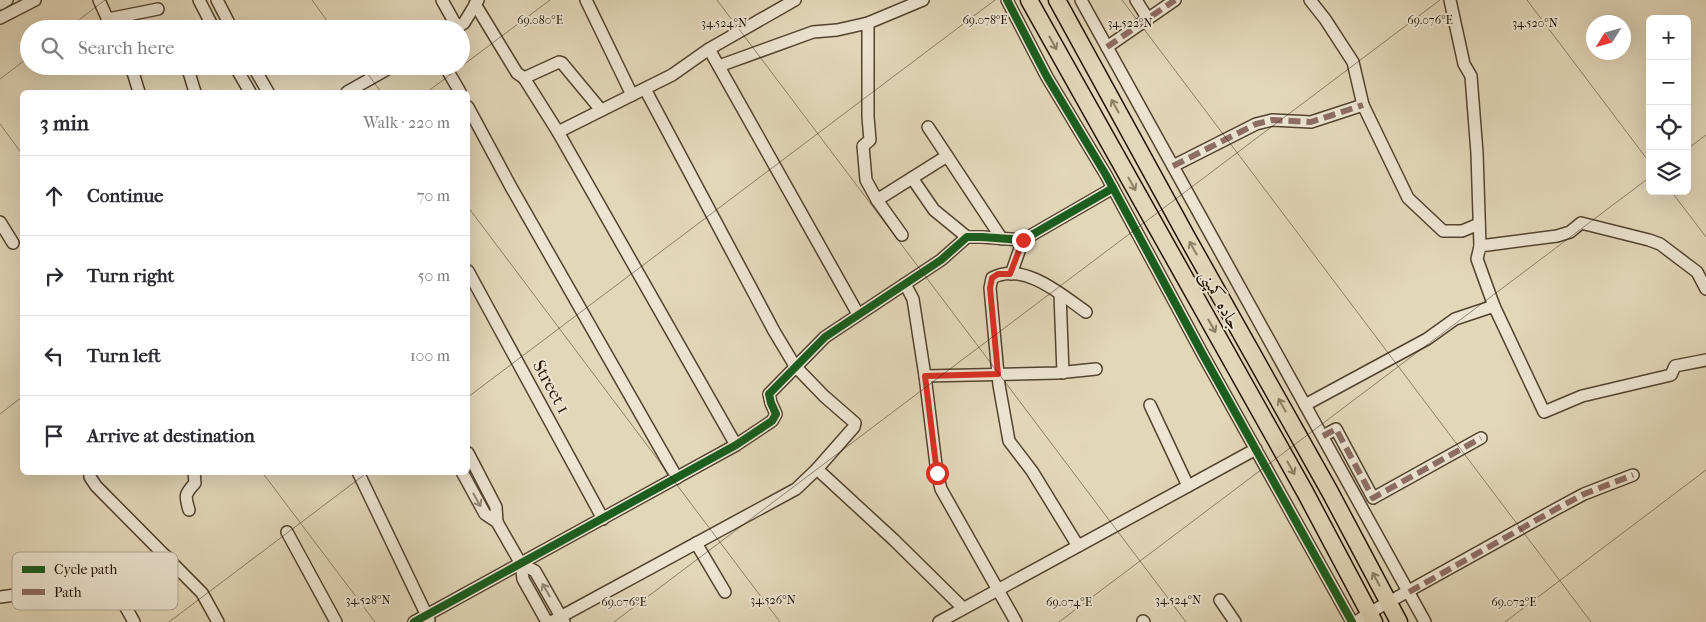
<!DOCTYPE html>
<html lang="en">
<head>
<meta charset="utf-8">
<style>
  body { margin:0; font-family:"IM FELL French Canon",Amiri,serif; background:#f7f7f7; color:#2b2b33 }
  .controls { position:absolute; right:15px; top:15px; display:grid; overflow:hidden; border-radius:8px; box-shadow:0 5px 20px #0002 }
  .controls button { width:45px; height:45px; display:grid; place-items:center; padding:0; border:0; border-bottom:1px solid #e1e1e2; background:#fff; color:#2b2b33; font:25px sans-serif }
  .compass { position:absolute; left:1586px; top:15px; width:45px; height:45px; border-radius:50%; background:#fff; box-shadow:0 5px 20px #0002; rotate:233deg }
  .stop { position:absolute; width:15px; height:15px; margin:-11px; border:4px solid #d93025; border-radius:50%; background:#fff }
  .stop.end { background:#d93025; border-color:#fff; box-shadow:0 1px 5px #0008 }
  .list { margin:0; padding:0; list-style:none }
  h2 { display:flex; justify-content:space-between; align-items:center; height:65px; margin:0; padding:0 20px; font-size:21px }
  h2 small { font-size:16px; font-weight:400; color:#7c7c81 }
  .list li { display:grid; grid-template-columns:32px 1fr auto; gap:15px; align-items:center; box-sizing:border-box; height:80px; padding:0 20px; border-top:1px solid #e1e1e2 }
  .list b { display:block; font-size:19px; white-space:nowrap }
  .list em { font-size:16px; font-style:normal; color:#7c7c81 }
  .icon { flex:none; width:28px; height:28px; fill:none; stroke:currentColor; stroke-width:2; stroke-linecap:round; stroke-linejoin:round }
  .map { position:relative; flex:none; width:1706px; height:622px; overflow:hidden }
  .search { position:absolute; background:#fff; box-shadow:0 5px 20px #0002; left:20px; top:20px; width:450px; height:55px; display:flex; align-items:center; gap:12px; box-sizing:border-box; padding:0 18px; border-radius:28px; color:#7c7c81; font-size:19px }
  .panel { position:absolute; background:#fff; box-shadow:0 5px 20px #0002; left:20px; top:90px; width:450px; height:385px; border-radius:8px }
  .map>svg:first-child { display:block }
</style>
</head>
<body>
<div class="map">
<svg width="1706" height="622" viewBox="0 0 1706 622">
  <rect width="100%" height="100%" fill="#e3d7ba"/>
  <filter id="stains"><feTurbulence type="fractalNoise" baseFrequency=".004" numOctaves="4"/><feColorMatrix values="0 0 0 0 .2 0 0 0 0 .09 0 0 0 0 .02 0 0 0 .5 -.17"/></filter>
  <radialGradient id="worn" r=".72"><stop offset=".6" stop-color="#630" stop-opacity="0"/><stop offset="1" stop-color="#630" stop-opacity=".3"/></radialGradient>
  <g fill="none" stroke-linecap="round" stroke-linejoin="round">
    <g stroke="#53432e" stroke-width="14">
      <g id="minor">
        <path d="M 99,0 L 112,29"/>
        <path d="M 199,0 L 214,29"/>
        <path d="M 217,0 L 232,29"/>
        <path d="M 442,0 L 457,27"/>
        <path d="M 586,0 L 632,95"/>
        <path d="M 1007,0 L 1047,77 L 1106,175 L 1202,353 L 1352,622"/>
        <path d="M 1081,0 L 1425,622"/>
        <path d="M 1136,0 L 1148,19"/>
        <path d="M 1310,0 L 1325,19 L 1353,62 L 1363,105 L 1408,198 L 1443,231 L 1462,231 L 1479,224"/>
        <path d="M 1450,0 L 1464,64 L 1471,76 L 1477,153 L 1480,246"/>
        <path d="M 0,4 L 7,0"/>
        <path d="M 475,4 L 517,73 L 524,78 L 558,132 L 736,445"/>
        <path d="M 0,18 L 35,0"/>
        <path d="M 108,19 L 158,9"/>
        <path d="M 868,23 L 868,117 L 870,140 L 863,146 L 866,180 L 877,200 L 902,235"/>
        <path d="M 454,29 L 464,23 L 478,0"/>
        <path d="M 1107,47 L 1175,0"/>
        <path d="M 709,49 L 858,314"/>
        <path d="M 131,66 L 139,92"/>
        <path d="M 187,66 L 195,92"/>
        <path d="M 235,66 L 250,92"/>
        <path d="M 253,66 L 268,92"/>
        <path d="M 445,66 L 460,92"/>
        <path d="M 719,66 L 813,32 L 837,30 L 868,23 L 923,0"/>
        <path d="M 524,78 L 559,62 L 562,63 L 601,110"/>
        <path d="M 347,92 L 393,66"/>
        <path d="M 468,107 L 511,187 L 677,478"/>
        <path d="M 928,127 L 1002,239"/>
        <path d="M 558,132 L 672,75 L 709,49 L 795,0"/>
        <path d="M 1173,166 L 1256,124 L 1272,120 L 1311,122 L 1363,105"/>
        <path d="M 912,178 L 934,210 L 967,237"/>
        <path d="M 877,200 L 947,156"/>
        <path d="M 0,222 L 13,243"/>
        <path d="M 468,271 L 603,519"/>
        <path d="M 1011,274 L 1023,240"/>
        <path d="M 905,284 L 913,299 L 925,376 L 937,473 L 941,489 L 1016,622"/>
        <path d="M 1706,289 L 1697,272 L 1660,244 L 1649,240 L 1581,223 L 1570,232 L 1557,236 L 1480,246 L 1477,259 L 1494,306 L 1544,412 L 1582,396 L 1671,375 L 1675,366 L 1706,360"/>
        <path d="M 1060,294 L 1063,373"/>
        <path d="M 925,376 L 1057,373 L 1096,369"/>
        <path d="M 1150,405 L 1188,486"/>
        <path d="M 1305,405 L 1427,339 L 1455,319 L 1494,306"/>
        <path d="M 1323,436 L 1336,429 L 1373,498 L 1481,438"/>
        <path d="M 468,453 L 496,507 L 497,522"/>
        <path d="M 817,469 L 894,540 L 963,608"/>
        <path d="M 90,472 L 90,477 L 96,486 L 202,593 L 218,622"/>
        <path d="M 358,472 L 429,620"/>
        <path d="M 462,472 L 485,514 L 497,522 L 521,564 L 523,579 L 547,622"/>
        <path d="M 189,510 C 185,496 184,495 195,483 L 194,472"/>
        <path d="M 287,532 L 336,622"/>
        <path d="M 696,543 L 725,592"/>
        <path d="M 1078,546 L 1032,471 L 1009,441 L 999,385 L 990,288 L 992,278 C 1023,261 1062,295 1086,312"/>
        <path d="M 521,564 L 535,571 L 564,622"/>
        <path d="M 114,586 L 134,622"/>
        <path d="M 0,597 L 51,590 L 67,597 L 78,598 L 140,579 L 166,556"/>
        <path d="M 1220,600 L 1235,622"/>
        <path d="M 1143,621 L 1144,622"/>
        <path d="M 414,622 L 736,445 L 772,421 L 776,414 L 771,403 L 769,394 L 825,337 L 941,260 L 967,237 L 982,237 L 1023,240 L 1113,188"/>
        <path d="M 551,622 L 796,489 L 817,469 L 854,427 L 855,423 L 824,396 L 795,366 L 774,331 L 645,89"/>
        <path d="M 939,622 L 1256,449"/>
        <path d="M 1356,622 L 1369,613 L 1556,509 L 1584,494 L 1633,475"/>
      </g>
    </g>
    <g stroke="#231200" stroke-width="19">
      <g id="highway">
        <path d="M 1029,0 L 1305,492 L 1374,622"/>
        <path d="M 1057,0 L 1188,239 L 1330,492 L 1399,622"/>
      </g>
    </g>
    <use href="#minor" stroke="#ede5d2" stroke-width="11"/>
    <use href="#highway" stroke="#e3d7ba" stroke-width="16"/>
    <g stroke="#8d6e63" stroke-width="6" stroke-dasharray="12 6" stroke-linecap="butt">
      <path d="M 1107,47 L 1175,0"/>
      <path d="M 1173,166 L 1256,124 L 1272,120 L 1311,122 L 1363,105"/>
      <path d="M 1323,436 L 1336,429 L 1373,498 L 1481,438"/>
      <path d="M 1409,592 L 1556,509 L 1584,494 L 1633,475"/>
    </g>
    <g stroke="#ede5d2" stroke-width="11">
      <g id="cycleway">
        <path d="M 1007,0 L 1047,77 L 1106,175 L 1202,353 L 1352,622"/>
        <path d="M 414,622 L 736,445 L 772,421 L 776,414 L 771,403 L 769,394 L 825,337 L 941,260 L 967,237 L 982,237 L 1023,240 L 1113,188"/>
      </g>
    </g>
    <use href="#cycleway" stroke="#1b5e20" stroke-width="8"/>
  </g>
  <defs><path id="oneway-shaft" d="M-6 0H5M1.5-3L5.5 0L1.5 3" fill="none" stroke-width="1.6" stroke-linecap="round" stroke-linejoin="round" transform="scale(1.25)"/></defs>
  <g stroke="#8d7e66">
    <use href="#oneway-shaft" transform="translate(1053 43) rotate(61)"/>
    <use href="#oneway-shaft" transform="translate(1115 106) rotate(-119)"/>
    <use href="#oneway-shaft" transform="translate(1132 184) rotate(61)"/>
    <use href="#oneway-shaft" transform="translate(1193 248) rotate(-119)"/>
    <use href="#oneway-shaft" transform="translate(1212 326) rotate(61)"/>
    <use href="#oneway-shaft" transform="translate(1282 405) rotate(-119)"/>
    <use href="#oneway-shaft" transform="translate(1291 468) rotate(61)"/>
    <use href="#oneway-shaft" transform="translate(1376 579) rotate(-118)"/>
  </g>
  <g stroke="#928674">
    <use href="#oneway-shaft" transform="translate(477 500) rotate(61)"/>
    <use href="#oneway-shaft" transform="translate(546 590) rotate(-120)"/>
  </g>
  <g fill="none" stroke-linecap="round" stroke-linejoin="round">
    <path stroke="#d93025" stroke-width="6" d="M 937,473 L 925,376 L 998,374 L 990,288 L 992,278 L 998,274 L 1010,274 L 1023,240"/>
  </g>
  <path fill="none" stroke="#231200" stroke-width="1" stroke-opacity="0.45" d="M 312,0 L 333,29M 717,0 L 1186,622M 1122,0 L 1591,622M 1527,0 L 1650,163M 67,29 L 105,0M 362,66 L 381,92M 0,79 L 29,57M 427,92 L 550,0M 0,124 L 22,154M 1687,149 L 1706,135M 1671,191 L 1706,237M 468,207 L 780,622M 468,397 L 995,0M 0,414 L 22,397M 262,472 L 375,622M 169,622 L 368,472M 614,622 L 1440,0M 1059,622 L 1650,177M 1505,622 L 1706,470"/>
  <g text-anchor="middle" dominant-baseline="central" stroke-width="4" stroke-linejoin="round" paint-order="stroke">
    <g font-size="18" fill="#231200" stroke="#ede5d2">
      <text transform="translate(1220 300) rotate(61)">جاده کمپنی</text>
      <text transform="translate(551 387) rotate(61)">Street 1</text>
    </g>
  </g>
  <rect x="12" y="552" width="166" height="58" rx="8" fill="#ede5d2" stroke="#b0a693" stroke-width="1"/>
  <rect x="22" y="566" width="23" height="7" fill="#1b5e20"/>
  <rect x="22" y="589" width="23" height="6" fill="#8d6e63"/>
  <g font-size="14" fill="#231200">
    <text x="54" y="574">Cycle path</text>
    <text x="54" y="597">Path</text>
  </g>
  <g font-size="12" text-anchor="middle" fill="#231200" stroke="#ede5d2" stroke-width="4" stroke-linejoin="round" paint-order="stroke">
    <text x="985" y="24">69.078°E</text>
    <text x="540" y="24">69.080°E</text>
    <text x="1430" y="24">69.076°E</text>
    <text x="724" y="27">34.524°N</text>
    <text x="1130" y="27">34.522°N</text>
    <text x="1535" y="27">34.520°N</text>
    <text x="368" y="604">34.528°N</text>
    <text x="773" y="604">34.526°N</text>
    <text x="1178" y="604">34.524°N</text>
    <text x="624" y="606">69.076°E</text>
    <text x="1069" y="606">69.074°E</text>
    <text x="1514" y="606">69.072°E</text>
  </g>
  <rect width="100%" height="100%" filter="url(#stains)"/>
  <rect width="100%" height="100%" fill="url(#worn)"/>
</svg>
<div class="controls">
<button>+</button>
<button>−</button>
<button><svg class="icon" aria-label="locate" viewBox="0 0 24 24"><circle cx="12" cy="12" r="6"/><path d="M12 2v4M12 18v4M2 12h4M18 12h4"/></svg></button>
<button><svg class="icon" aria-label="layers" viewBox="0 0 24 24"><path d="M12 4l9 5-9 5-9-5zM3 14l9 5 9-5"/></svg></button>
</div>
<svg class="compass" viewBox="-18 -18 36 36"><path d="M0-13l5 13h-10z" fill="#e53935"/><path d="M0 13l5-13h-10z" fill="#7c7c81"/></svg>
<div class="stop" style="left:937px;top:473px"></div>
<div class="stop end" style="left:1023px;top:240px"></div>
<div class="search"><svg class="icon" aria-label="search" viewBox="0 0 24 24"><circle cx="10" cy="10" r="6"/><path d="M15 15l6 6"/></svg>Search here</div>
<section class="panel">
<h2>3 min<small>Walk · 220 m</small></h2>
<ul class="list">
<li><svg class="icon" aria-label="ahead" viewBox="0 0 24 24"><path d="M12 20V5M6 11l6-6 6 6"/></svg><div><b>Continue</b></div><em>70 m</em></li>
<li><svg class="icon" aria-label="right" viewBox="0 0 24 24"><path d="M7 20v-9h11M14 6l5 5-5 5"/></svg><div><b>Turn right</b></div><em>50 m</em></li>
<li><svg class="icon" aria-label="left" viewBox="0 0 24 24"><path d="M17 20v-9H6M10 6l-5 5 5 5"/></svg><div><b>Turn left</b></div><em>100 m</em></li>
<li><svg class="icon" aria-label="arrive" viewBox="0 0 24 24"><path d="M6 21V4h12l-3 4 3 4H6"/></svg><div><b>Arrive at destination</b></div></li>
</ul>
</section>
</div>
</body>
</html>
